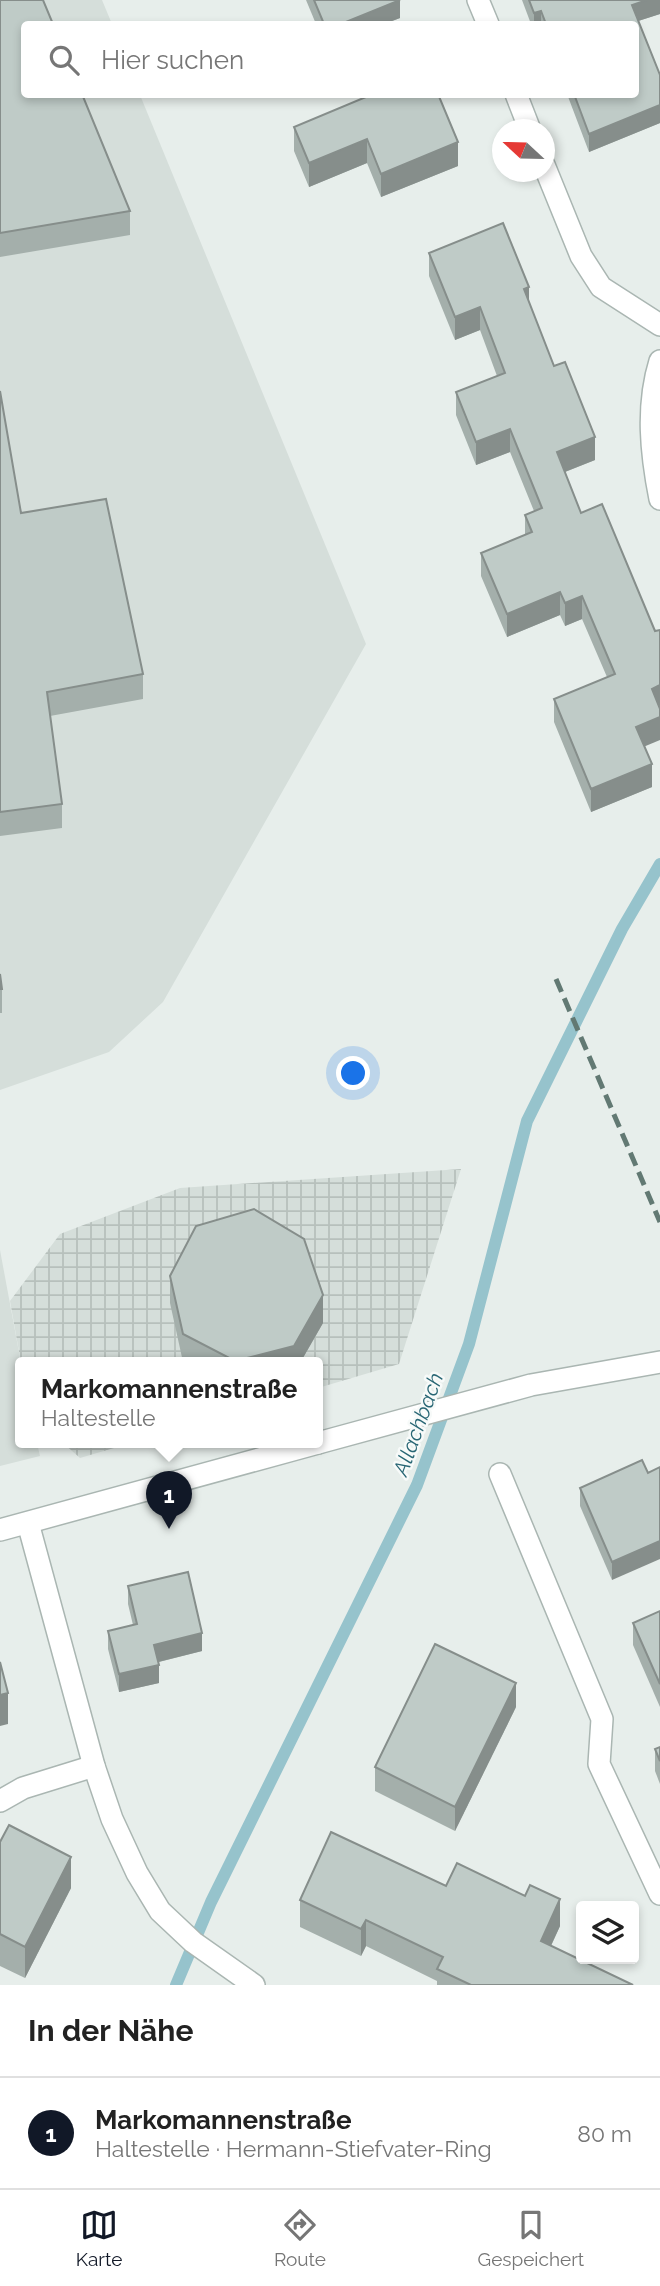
<!DOCTYPE html>
<html lang="de">
<head>
<meta charset="utf-8">
<style>
  body { margin:0; font-family:Raleway,sans-serif; background:#f2f2f2; color:#222 }
  .controls { position:absolute; right:21px; bottom:21px; display:grid; overflow:hidden; border-radius:7px; box-shadow:0 4px 10px #0003 }
  .controls button { width:63px; height:63px; display:grid; place-items:center; padding:0; border:0; border-bottom:2px solid #e0e0e0; background:#fff; color:#222; font:35px sans-serif }
  .compass { position:absolute; left:492px; top:119px; width:63px; height:63px; border-radius:50%; background:#fff; box-shadow:0 4px 10px #0003; rotate:292deg }
  .you { position:absolute; left:354px; top:1074px; width:24px; height:24px; margin:-18px; border:5px solid #fff; border-radius:50%; background:#1a73e8; box-shadow:0 0 0 10px #1a73e833 }
  .badge { display:grid; place-items:center; width:46px; height:46px; border-radius:50%; background:#111827; color:#fff; font-size:23px; font-weight:700 }
  .pin { position:absolute; translate:-50% -58px; filter:drop-shadow(0 2px 4px #0008) }
  .pin::after { content:''; position:absolute; top:37px; width:24px; height:21px; background:inherit; clip-path:polygon(0 0,100% 0,50% 100%) }
  .popup { position:absolute; left:15px; top:1357px; width:308px; height:91px; box-sizing:border-box; display:grid; place-content:center; border-radius:7px; background:#fff; filter:drop-shadow(0 2px 5px #0005); font-size:23px; white-space:nowrap; color:#767676 }
  .popup b { font-size:26px; color:#222 }
  .popup::after { content:''; position:absolute; left:50%; top:100%; margin-left:-14px; border:14px solid transparent; border-top-color:#fff }
  .list { margin:0; padding:0; list-style:none }
  h2 { display:flex; justify-content:space-between; align-items:center; height:91px; margin:0; padding:0 28px; font-size:30px }
  h2 small { font-size:23px; font-weight:400; color:#767676 }
  .list li { display:grid; grid-template-columns:46px 1fr auto; gap:21px; align-items:center; box-sizing:border-box; height:112px; padding:0 28px; border-top:2px solid #e0e0e0 }
  .list b { display:block; font-size:26px; white-space:nowrap }
  .list p { margin:0; font-size:23px; white-space:nowrap; color:#767676 }
  .list em { font-size:23px; font-style:normal; color:#767676 }
  .icon { flex:none; width:38px; height:38px; fill:none; stroke:currentColor; stroke-width:2; stroke-linecap:round; stroke-linejoin:round }
  .map { position:relative; flex:none; width:660px; height:1985px; overflow:hidden }
  .search { position:absolute; background:#fff; box-shadow:0 4px 10px #0003; left:21px; right:21px; top:21px; height:77px; display:flex; align-items:center; gap:18px; box-sizing:border-box; padding:0 24px; border-radius:7px; color:#767676; font-size:26px }
  .sheet { height:203px; background:#fff }
  nav { display:flex; justify-content:space-around; align-items:center; box-sizing:border-box; height:98px; border-top:2px solid #e0e0e0; background:#fff; font-size:19px; color:#767676 }
  nav a { display:grid; justify-items:center; gap:4px }
  nav .on { color:#111827 }
  .map>svg:first-child { display:block }
</style>
</head>
<body>
<div class="map">
<svg width="660" height="1985" viewBox="0 0 660 1985">
  <defs>
    <pattern id="industrial-grid" width="8" height="8" patternUnits="userSpaceOnUse" patternTransform="scale(1.75)"><rect width="8" height="8" fill="#d5deda"/><path d="M0 4h8M4 0v8" fill="none" stroke="#b7c0bc"/></pattern>
  </defs>
  <rect width="100%" height="100%" fill="#e7eeeb"/>
  <g fill="#d5deda">
    <path d="M 0,0 L 102,0 L 112,24 L 24,24 L 24,94 L 140,95 L 366,644 L 163,1002 L 109,1052 L 0,1090 Z"/>
    <path d="M 0,1250 L 21,1363 L 20,1443 L 37,1443 L 40,1456 L 0,1466 Z"/>
  </g>
  <g fill="url(#industrial-grid)">
    <path d="M 461,1169 L 399,1364 L 318,1388 L 318,1363 L 21,1363 L 10,1301 L 60,1234 L 180,1188 Z"/>
    <path d="M 63,1443 L 131,1443 L 80,1458 Z"/>
  </g>
  <g fill="none" stroke-linecap="round" stroke-linejoin="round">
    <path stroke="#96c3cc" stroke-width="12" d="M 176,1985 L 211,1902 L 417,1485 L 469,1344 L 527,1121 L 622,929 L 660,864"/>
    <g stroke="#aab6b2" stroke-width="24">
      <g id="minor">
        <path d="M 478,0 L 488,24"/>
        <path d="M 516,94 L 530,130"/>
        <path d="M 544,165 L 581,256 L 601,287 L 660,325"/>
        <path d="M 660,361 C 646,406 651,454 660,499"/>
        <path d="M 318,1443 L 531,1385 L 660,1362"/>
        <path d="M 500,1474 L 602,1719 L 599,1764 L 660,1894"/>
        <path d="M 28,1523 L 94,1766 L 112,1819 L 137,1873 L 160,1911 L 193,1942 L 254,1985"/>
        <path d="M 0,1530 L 318,1443"/>
        <path d="M 0,1801 L 23,1788 L 94,1766"/>
      </g>
    </g>
    <use href="#minor" stroke="#fff" stroke-width="21"/>
    <path stroke="#627973" stroke-width="5" stroke-dasharray="14 7" stroke-linecap="butt" d="M 556,979 L 660,1222"/>
  </g>
  <g fill="#a4afab">
    <path d="M 0,0 L 130,211 L 130,235 L 0,257 Z"/>
    <path d="M 306,0 L 400,0 L 400,18 L 384,24 L 316,24 Z"/>
    <path d="M 522,0 L 660,0 L 660,14 L 638,21 L 660,75 L 660,123 L 589,152 L 567,94 L 635,94 L 635,24 L 531,24 Z"/>
    <path d="M 373,94 L 458,166 L 381,197 L 367,163 L 309,187 L 294,151 L 294,127 Z"/>
    <path d="M 429,253 L 529,304 L 554,366 L 595,460 L 565,472 L 645,747 L 652,787 L 591,812 L 554,722 L 554,699 L 607,677 L 582,619 L 565,626 L 560,615 L 507,637 L 481,576 L 481,553 L 525,535 L 525,515 L 534,511 L 510,452 L 476,465 L 456,415 L 456,392 L 497,376 L 480,330 L 455,340 L 429,276 Z"/>
    <path d="M 0,391 L 21,513 L 143,674 L 143,699 L 50,716 L 62,804 L 62,828 L 0,836 Z"/>
    <path d="M 0,974 L 2,989 L 2,1013 L 0,1013 Z"/>
    <path d="M 170,1276 L 323,1323 L 300,1363 L 186,1363 L 183,1362 L 170,1303 Z"/>
    <path d="M 642,1460 L 612,1580 L 580,1506 L 580,1488 Z"/>
    <path d="M 128,1586 L 202,1651 L 159,1662 L 159,1683 L 119,1692 L 108,1649 L 108,1631 L 133,1625 L 128,1604 Z"/>
    <path d="M 660,1611 L 660,1707 L 633,1645 L 633,1623 Z"/>
    <path d="M 516,1707 L 455,1831 L 375,1791 L 375,1767 Z"/>
    <path d="M 660,1747 L 660,1784 L 655,1771 L 655,1749 Z"/>
    <path d="M 0,1842 L 71,1888 L 25,1978 L 0,1966 Z"/>
    <path d="M 446,1886 L 560,1926 L 551,1946 L 633,1985 L 437,1985 L 437,1981 L 366,1946 L 361,1956 L 300,1927 L 300,1900 Z"/>
  </g>
  <g fill="#868e8b">
    <path d="M 400,0 L 400,18 L 384,24 L 341,24 Z"/>
    <path d="M 647,0 L 660,0 L 660,14 L 632,23 L 632,5 Z"/>
    <path d="M 541,11 L 541,24 L 534,24 L 534,13 Z"/>
    <path d="M 660,105 L 660,123 L 589,152 L 589,134 Z"/>
    <path d="M 367,139 L 367,163 L 309,187 L 309,163 Z"/>
    <path d="M 458,142 L 458,166 L 381,197 L 381,174 Z"/>
    <path d="M 529,287 L 529,310 L 524,289 Z"/>
    <path d="M 480,307 L 480,330 L 455,340 L 455,317 Z"/>
    <path d="M 510,429 L 510,452 L 476,465 L 476,442 Z"/>
    <path d="M 595,437 L 595,460 L 557,475 L 557,452 Z"/>
    <path d="M 560,592 L 560,615 L 507,637 L 507,614 Z"/>
    <path d="M 582,596 L 582,619 L 565,626 L 565,603 Z"/>
    <path d="M 660,685 L 660,708 L 652,689 Z"/>
    <path d="M 660,717 L 660,740 L 636,750 L 636,727 Z"/>
    <path d="M 652,764 L 652,787 L 591,812 L 591,789 Z"/>
    <path d="M 323,1295 L 323,1323 L 300,1363 L 235,1363 L 235,1361 Z"/>
    <path d="M 660,1541 L 660,1559 L 612,1580 L 612,1562 Z"/>
    <path d="M 202,1633 L 202,1651 L 154,1663 L 154,1645 Z"/>
    <path d="M 159,1665 L 159,1683 L 119,1692 L 119,1674 Z"/>
    <path d="M 516,1683 L 516,1707 L 455,1831 L 455,1807 Z"/>
    <path d="M 8,1693 L 8,1724 L 0,1726 L 0,1695 Z"/>
    <path d="M 71,1857 L 71,1888 L 25,1978 L 25,1947 Z"/>
    <path d="M 560,1899 L 560,1926 L 541,1967 L 541,1941 Z"/>
    <path d="M 366,1920 L 366,1946 L 361,1956 L 361,1929 Z"/>
  </g>
  <g fill="#bfcbc7" stroke="#868e8b" stroke-width="2">
    <path d="M 0,0 L 43,0 L 53,24 L 24,24 L 24,94 L 82,94 L 130,211 L 0,233 Z"/>
    <path d="M 314,0 L 400,0 L 341,24 L 324,24 Z"/>
    <path d="M 529,0 L 647,0 L 632,5 L 660,75 L 660,105 L 589,134 L 574,94 L 635,94 L 635,24 L 546,24 L 541,11 L 534,13 Z"/>
    <path d="M 373,94 L 438,94 L 458,142 L 381,174 L 367,139 L 309,163 L 294,127 Z"/>
    <path d="M 503,223 L 529,287 L 524,289 L 554,366 L 565,362 L 595,437 L 557,452 L 581,513 L 602,504 L 655,631 L 660,630 L 660,685 L 652,689 L 660,709 L 660,717 L 636,727 L 652,764 L 591,789 L 554,699 L 615,674 L 582,596 L 565,603 L 560,592 L 507,614 L 481,553 L 532,532 L 525,515 L 542,508 L 510,429 L 476,442 L 456,392 L 505,373 L 480,307 L 455,317 L 429,253 Z"/>
    <path d="M 0,391 L 21,513 L 106,499 L 143,674 L 47,692 L 62,804 L 0,812 Z"/>
    <path d="M 0,974 L 2,989 L 0,989 Z"/>
    <path d="M 254,1209 L 304,1239 L 323,1295 L 294,1346 L 235,1361 L 183,1334 L 170,1276 L 196,1226 Z"/>
    <path d="M 642,1460 L 648,1473 L 660,1467 L 660,1541 L 612,1562 L 580,1488 Z"/>
    <path d="M 188,1572 L 202,1633 L 154,1645 L 159,1665 L 119,1674 L 108,1631 L 137,1624 L 128,1586 Z"/>
    <path d="M 660,1611 L 660,1684 L 633,1623 Z"/>
    <path d="M 435,1644 L 516,1683 L 455,1807 L 375,1767 Z"/>
    <path d="M 0,1662 L 8,1693 L 0,1695 Z"/>
    <path d="M 660,1747 L 660,1761 L 655,1749 Z"/>
    <path d="M 9,1825 L 71,1857 L 25,1947 L 0,1934 L 0,1842 Z"/>
    <path d="M 331,1832 L 446,1886 L 457,1863 L 525,1896 L 530,1885 L 560,1899 L 541,1941 L 633,1985 L 471,1985 L 437,1969 L 443,1957 L 366,1920 L 361,1929 L 300,1900 Z"/>
  </g>
  <g text-anchor="middle" dominant-baseline="central" stroke-width="5" stroke-linejoin="round" paint-order="stroke">
    <g font-size="21" font-style="italic" fill="#286674" stroke="#f7faf9">
      <text transform="translate(418 1424) rotate(-70)">Allachbach</text>
    </g>
  </g>
</svg>
<div class="controls">
<button><svg class="icon" aria-label="layers" viewBox="0 0 24 24"><path d="M12 4l9 5-9 5-9-5zM3 14l9 5 9-5"/></svg></button>
</div>
<svg class="compass" viewBox="-18 -18 36 36"><path d="M0-13l5 13h-10z" fill="#e53935"/><path d="M0 13l5-13h-10z" fill="#767676"/></svg>
<div class="you"></div>
<div class="pin badge" style="left:169px;top:1529px">1</div>
<div class="popup"><b>Markomannenstraße</b>Haltestelle</div>
<div class="search"><svg class="icon" aria-label="search" viewBox="0 0 24 24"><circle cx="10" cy="10" r="6"/><path d="M15 15l6 6"/></svg>Hier suchen</div>
</div>
<section class="sheet">
<h2>In der Nähe<small></small></h2>
<ul class="list">
<li><span class="badge">1</span><div><b>Markomannenstraße</b><p>Haltestelle · Hermann-Stiefvater-Ring</p></div><em>80 m</em></li>
</ul>
</section>
<nav>
<a class="on"><svg class="icon" aria-label="map" viewBox="0 0 24 24"><path d="M3 6l6-2 6 2 6-2v14l-6 2-6-2-6 2zM9 4v14M15 6v14"/></svg>Karte</a>
<a><svg class="icon" aria-label="directions" viewBox="0 0 24 24"><path d="M12 3l9 9-9 9-9-9zM9 14v-3h6M13 9l2 2-2 2"/></svg>Route</a>
<a><svg class="icon" aria-label="saved" viewBox="0 0 24 24"><path d="M7 4h10v16l-5-4-5 4z"/></svg>Gespeichert</a>
</nav>
</body>
</html>
